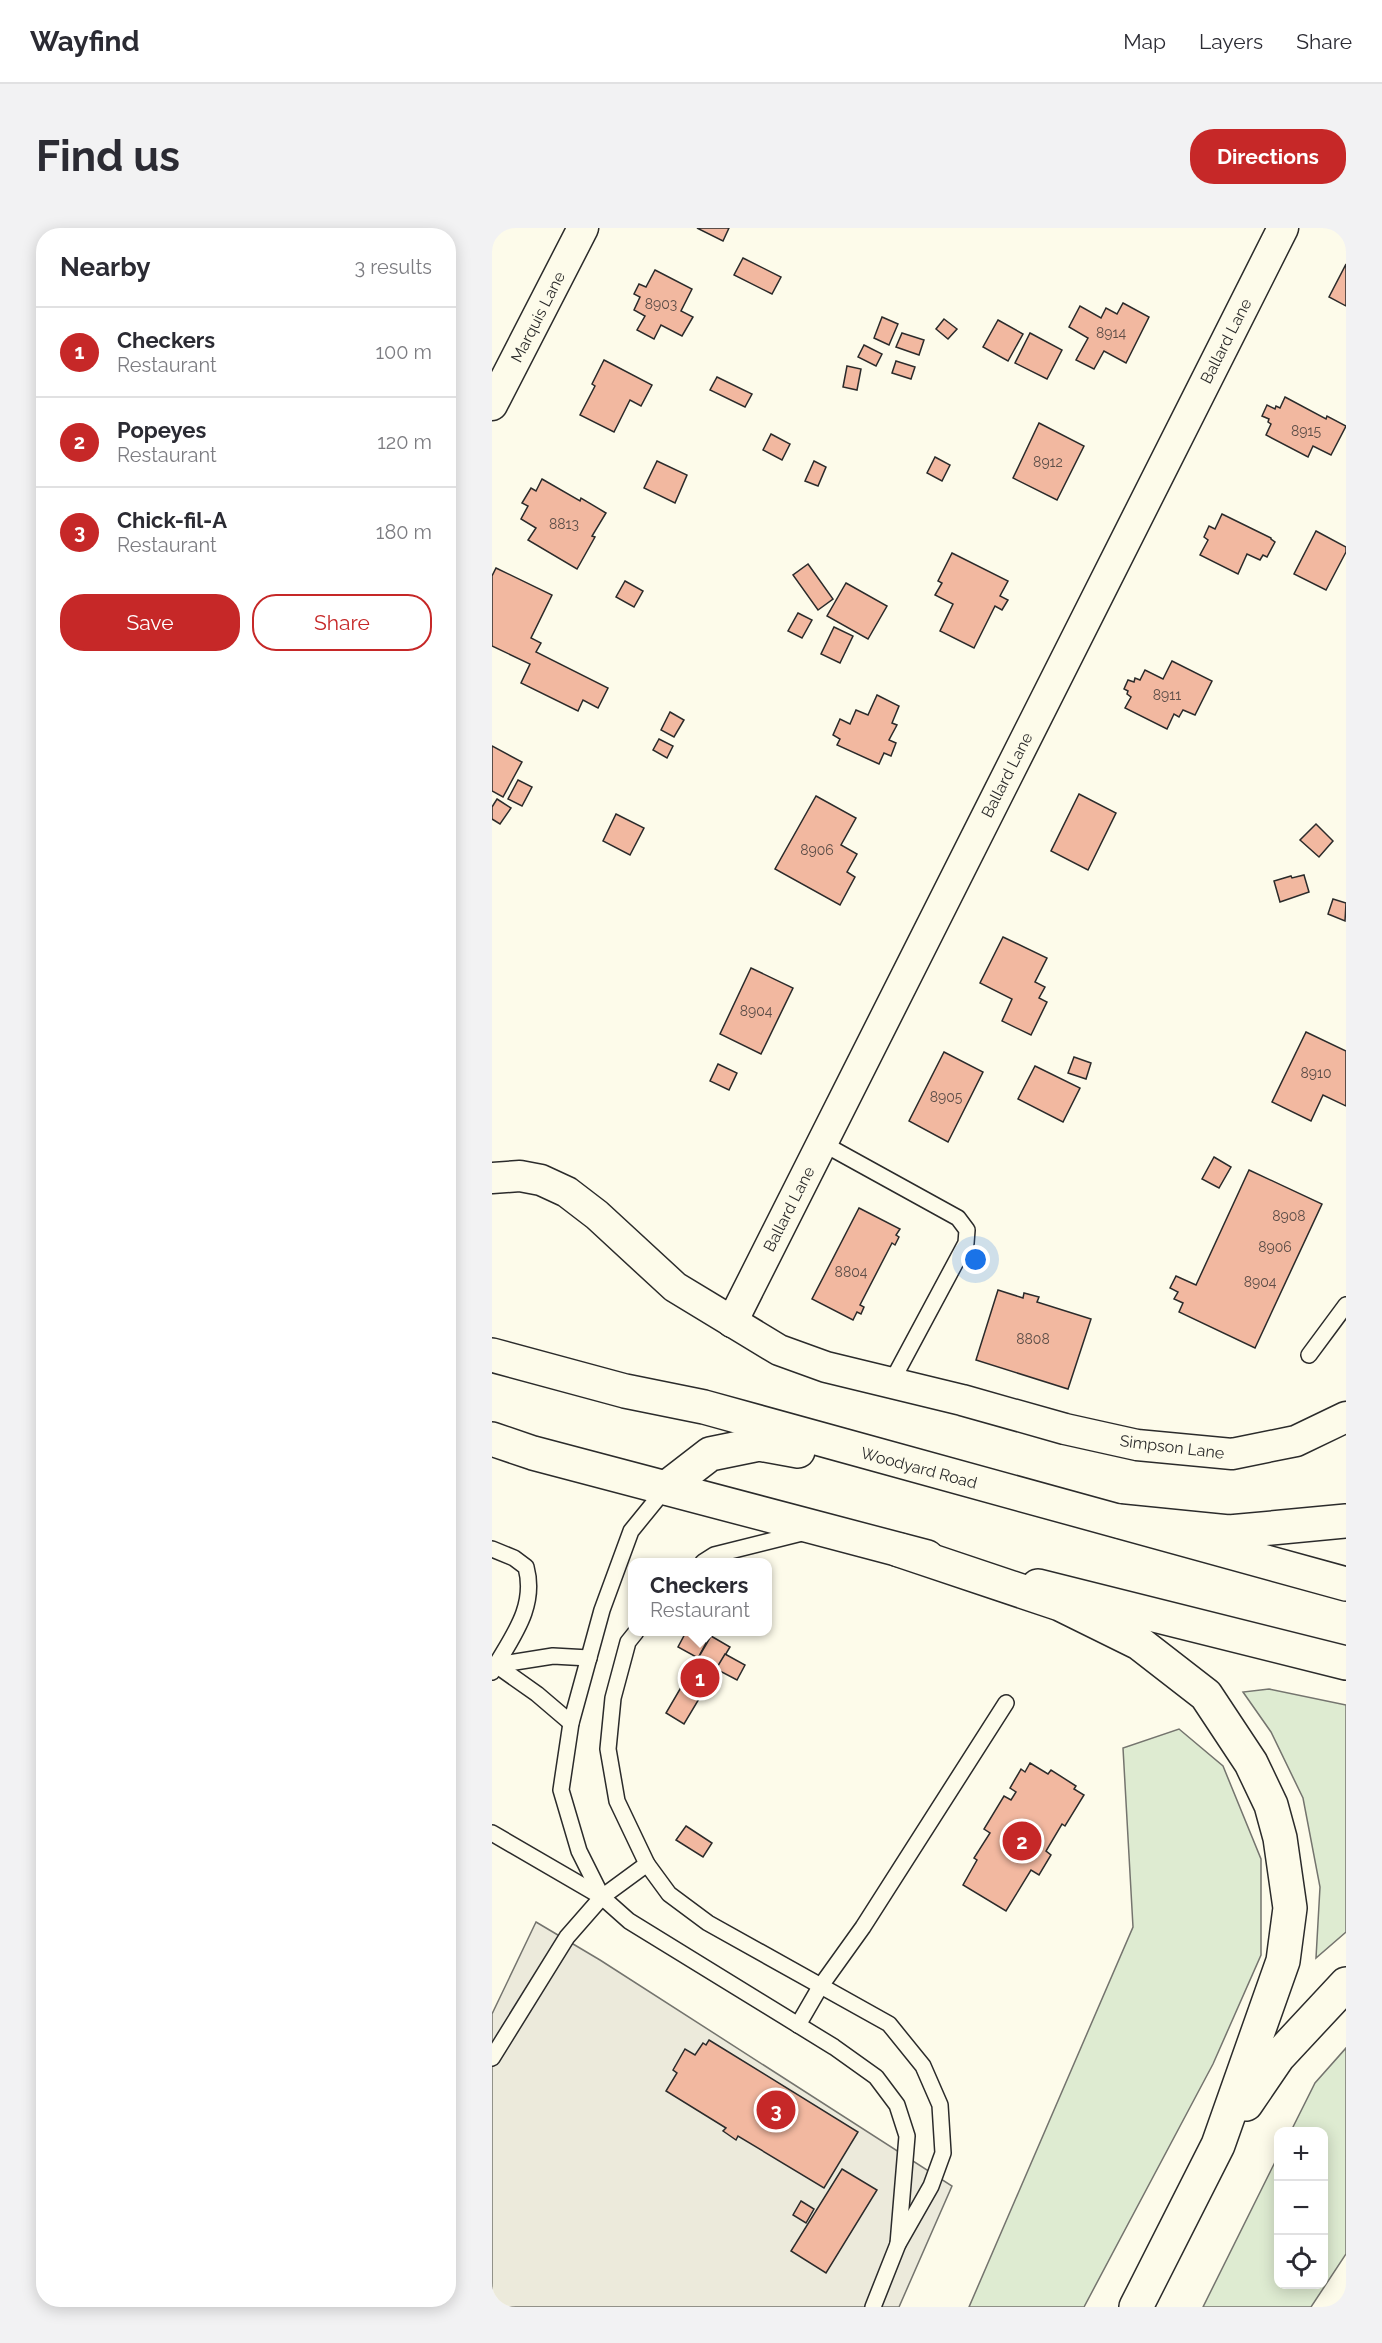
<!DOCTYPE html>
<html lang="en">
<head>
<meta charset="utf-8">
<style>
  body { margin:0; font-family:Raleway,sans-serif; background:#f2f2f3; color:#2b2b33 }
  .controls { position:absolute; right:18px; bottom:18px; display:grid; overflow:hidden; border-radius:12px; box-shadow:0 3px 15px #0003 }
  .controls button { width:54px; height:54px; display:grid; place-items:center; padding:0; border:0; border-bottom:2px solid #e1e1e2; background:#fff; color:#2b2b33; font:30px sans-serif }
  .you { position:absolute; left:484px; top:1032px; width:21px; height:21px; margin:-15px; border:4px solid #fff; border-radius:50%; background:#1a73e8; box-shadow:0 0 0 9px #1a73e833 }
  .badge { display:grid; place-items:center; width:39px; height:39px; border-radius:50%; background:#c62828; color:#fff; font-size:20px; font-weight:700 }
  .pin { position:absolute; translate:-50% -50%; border:3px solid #fff; box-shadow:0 2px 6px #0006 }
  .popup { position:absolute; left:136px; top:1330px; width:144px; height:78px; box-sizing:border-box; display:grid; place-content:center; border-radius:12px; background:#fff; filter:drop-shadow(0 2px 4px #0005); font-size:20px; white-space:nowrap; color:#7c7c81 }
  .popup b { font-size:22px; color:#2b2b33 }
  .popup::after { content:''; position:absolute; left:50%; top:100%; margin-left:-12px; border:12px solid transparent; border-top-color:#fff }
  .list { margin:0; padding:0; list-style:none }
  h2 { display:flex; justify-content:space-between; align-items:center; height:78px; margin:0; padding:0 24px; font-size:26px }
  h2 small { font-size:20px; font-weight:400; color:#7c7c81 }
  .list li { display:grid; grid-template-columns:39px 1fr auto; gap:18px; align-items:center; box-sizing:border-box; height:90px; padding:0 24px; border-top:2px solid #e1e1e2 }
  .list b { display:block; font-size:22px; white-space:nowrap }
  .list p { margin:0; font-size:20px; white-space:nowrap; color:#7c7c81 }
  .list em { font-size:20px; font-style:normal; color:#7c7c81 }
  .actions { display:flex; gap:12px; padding:18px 24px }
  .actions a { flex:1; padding:14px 0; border:2px solid #c62828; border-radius:24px; text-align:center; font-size:21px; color:#c62828 }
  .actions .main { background:#c62828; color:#fff }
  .icon { flex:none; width:33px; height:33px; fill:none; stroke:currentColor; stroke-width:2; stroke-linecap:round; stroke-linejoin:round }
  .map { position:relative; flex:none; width:854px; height:2079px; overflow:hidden; border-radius:24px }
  header { display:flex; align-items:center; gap:36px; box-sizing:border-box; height:84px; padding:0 30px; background:#fff; border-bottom:2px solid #e1e1e2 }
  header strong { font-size:28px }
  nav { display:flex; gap:33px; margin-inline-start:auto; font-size:21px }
  .intro { display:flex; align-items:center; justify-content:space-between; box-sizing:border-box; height:144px; padding:0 36px }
  h1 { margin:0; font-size:42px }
  .button { padding:15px 27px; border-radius:24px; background:#c62828; color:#fff; font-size:21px; font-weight:700 }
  main { display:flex; gap:36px; padding:0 36px }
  aside { flex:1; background:#fff; border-radius:24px; box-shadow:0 3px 15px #0003 }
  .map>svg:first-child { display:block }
</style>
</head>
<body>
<header>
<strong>Wayfind</strong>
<nav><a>Map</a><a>Layers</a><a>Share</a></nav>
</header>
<div class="intro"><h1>Find us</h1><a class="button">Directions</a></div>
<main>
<aside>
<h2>Nearby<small>3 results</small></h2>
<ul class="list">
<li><span class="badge">1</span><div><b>Checkers</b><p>Restaurant</p></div><em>100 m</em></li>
<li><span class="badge">2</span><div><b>Popeyes</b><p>Restaurant</p></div><em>120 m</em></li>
<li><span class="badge">3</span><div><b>Chick-fil-A</b><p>Restaurant</p></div><em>180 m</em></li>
</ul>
<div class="actions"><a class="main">Save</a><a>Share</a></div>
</aside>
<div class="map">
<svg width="854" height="2079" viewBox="0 0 854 2079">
  <rect width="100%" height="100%" fill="#fdfbea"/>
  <g fill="#deebd1" stroke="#74746e" stroke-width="1.5">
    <path d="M 777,1461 L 854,1477 L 854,1704 L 824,1730 L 828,1659 L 811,1570 L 779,1504 L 751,1464 Z"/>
    <path d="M 687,1501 L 731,1538 L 769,1631 L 769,1727 L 721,1836 L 592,2079 L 477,2079 L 641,1699 L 631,1520 Z"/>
    <path d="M 854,1820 L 854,2026 L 819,2079 L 711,2079 L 786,1928 L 786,2056 L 832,2056 L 832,1904 L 799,1903 L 823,1855 Z"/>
  </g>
  <path fill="#eceadb" stroke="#74746e" stroke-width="1.5" d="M 44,1694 L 108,1732 L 460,1958 L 407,2079 L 0,2079 L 0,1786 Z"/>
  <g fill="#f2b8a0" stroke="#2b2b2b" stroke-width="1.5">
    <path d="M 205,0 L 237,0 L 231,13 Z"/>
    <path d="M 251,30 L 289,49 L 280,66 L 242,47 Z"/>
    <path d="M 854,36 L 854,78 L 837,69 Z"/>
    <path d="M 163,42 L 200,61 L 189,83 L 201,89 L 190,108 L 169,97 L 162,111 L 145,102 L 153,88 L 142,82 L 148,69 L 142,66 L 147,56 L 154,59 Z"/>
    <path d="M 631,75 L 657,89 L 634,135 L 612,123 L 602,141 L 584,132 L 596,110 L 577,99 L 588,78 L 609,90 L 614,80 L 625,86 Z"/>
    <path d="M 390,89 L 406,96 L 397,117 L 382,110 Z"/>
    <path d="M 452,91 L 465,101 L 456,111 L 444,101 Z"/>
    <path d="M 506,92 L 531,106 L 516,133 L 491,119 Z"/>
    <path d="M 410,105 L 432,112 L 427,127 L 404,119 Z"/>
    <path d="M 538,105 L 570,122 L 555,151 L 523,135 Z"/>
    <path d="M 372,117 L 390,126 L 384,138 L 366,129 Z"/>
    <path d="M 112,132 L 160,157 L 149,178 L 138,172 L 122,204 L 88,187 L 103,158 L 100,156 Z"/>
    <path d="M 404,133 L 423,139 L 419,151 L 400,145 Z"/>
    <path d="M 355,138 L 369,141 L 365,162 L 351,159 Z"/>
    <path d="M 225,149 L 260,166 L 253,179 L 218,162 Z"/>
    <path d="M 793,169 L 834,191 L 835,188 L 854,198 L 839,227 L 821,218 L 816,229 L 774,207 L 779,196 L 776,194 L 777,191 L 770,188 L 775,177 L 783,181 L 784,178 L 788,180 Z"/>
    <path d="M 547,195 L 592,218 L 565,272 L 521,250 Z"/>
    <path d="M 279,206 L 298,216 L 290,232 L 271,222 Z"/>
    <path d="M 443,229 L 458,237 L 450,253 L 435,245 Z"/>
    <path d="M 165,233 L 195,247 L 183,275 L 152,260 Z"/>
    <path d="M 322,233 L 334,239 L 326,258 L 313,253 Z"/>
    <path d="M 50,251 L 88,273 L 89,270 L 114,285 L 100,308 L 103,309 L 85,341 L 36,312 L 44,300 L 29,291 L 36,278 L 30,275 L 39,260 L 44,263 Z"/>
    <path d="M 730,286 L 779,310 L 779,311 L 783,314 L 775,329 L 771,327 L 768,332 L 755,326 L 746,346 L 708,327 L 716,312 L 712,309 L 717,298 L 723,301 Z"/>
    <path d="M 824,303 L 854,319 L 854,324 L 834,362 L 802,346 Z"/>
    <path d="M 460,325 L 516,353 L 508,368 L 516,372 L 510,382 L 503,378 L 482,420 L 448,403 L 461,376 L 443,367 L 450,355 L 446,353 Z"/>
    <path d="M 316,336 L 341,371 L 326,382 L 301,347 Z"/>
    <path d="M 4,340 L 60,367 L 39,410 L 49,415 L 44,424 L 116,460 L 106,480 L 91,472 L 86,483 L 29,455 L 38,436 L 0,418 L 0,348 Z"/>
    <path d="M 133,353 L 151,363 L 142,379 L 124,369 Z"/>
    <path d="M 354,355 L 395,378 L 376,411 L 335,388 Z"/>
    <path d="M 306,385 L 320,392 L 310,410 L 296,403 Z"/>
    <path d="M 342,399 L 361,408 L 348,435 L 329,426 Z"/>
    <path d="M 680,433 L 720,453 L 703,487 L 691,482 L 687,489 L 682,486 L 675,501 L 633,480 L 639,469 L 635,466 L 636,463 L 632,461 L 636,452 L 642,454 L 643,450 L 648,452 L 653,442 L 671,451 Z"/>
    <path d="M 385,467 L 407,478 L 400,495 L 405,497 L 397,512 L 404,515 L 399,528 L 392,525 L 387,536 L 345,517 L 348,511 L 341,507 L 348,491 L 358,496 L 364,482 L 376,487 Z"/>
    <path d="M 178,484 L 192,492 L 182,509 L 169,502 Z"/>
    <path d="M 167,511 L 181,518 L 175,530 L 161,522 Z"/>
    <path d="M 0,518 L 30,534 L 11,569 L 0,563 Z"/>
    <path d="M 26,552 L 40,559 L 30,578 L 16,571 Z"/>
    <path d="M 587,566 L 624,585 L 596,642 L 559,623 Z"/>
    <path d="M 324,568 L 364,590 L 349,617 L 365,626 L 355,644 L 363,649 L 348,677 L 283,641 Z"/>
    <path d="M 5,571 L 19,580 L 8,596 L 0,591 L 0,579 Z"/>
    <path d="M 124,586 L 152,600 L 138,627 L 111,613 Z"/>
    <path d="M 824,596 L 841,613 L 827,629 L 808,612 Z"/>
    <path d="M 812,647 L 817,664 L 788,674 L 782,653 L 799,648 L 800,650 Z"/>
    <path d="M 841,671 L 854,675 L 853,693 L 836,686 Z"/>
    <path d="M 511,709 L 555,730 L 543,754 L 553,759 L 547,770 L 555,774 L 539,807 L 510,793 L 520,771 L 488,755 Z"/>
    <path d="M 259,740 L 301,760 L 269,826 L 228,806 Z"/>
    <path d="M 814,804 L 854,823 L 854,878 L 831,867 L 819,893 L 780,874 Z"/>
    <path d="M 452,824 L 491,844 L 456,914 L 417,893 Z"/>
    <path d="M 582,829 L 599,835 L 594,851 L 576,845 Z"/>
    <path d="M 226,836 L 245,845 L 237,862 L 218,853 Z"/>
    <path d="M 543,838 L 588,860 L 571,894 L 526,871 Z"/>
    <path d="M 722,929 L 739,939 L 727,960 L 710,951 Z"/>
    <path d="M 757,942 L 830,976 L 763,1120 L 687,1084 L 691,1075 L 682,1071 L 686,1064 L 678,1060 L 684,1048 L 704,1057 Z"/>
    <path d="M 367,980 L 408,1001 L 404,1007 L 407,1009 L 403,1017 L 400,1015 L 368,1077 L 372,1079 L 369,1086 L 365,1084 L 361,1092 L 320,1071 Z"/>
    <path d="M 506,1062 L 531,1070 L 532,1065 L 547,1069 L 545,1074 L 599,1091 L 576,1161 L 484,1132 Z"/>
    <path d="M 194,1404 L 214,1415 L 206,1430 L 186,1419 Z"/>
    <path d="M 219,1408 L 238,1419 L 192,1496 L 174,1485 Z"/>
    <path d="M 233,1426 L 253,1437 L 245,1452 L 224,1441 Z"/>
    <path d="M 538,1535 L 556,1546 L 559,1542 L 584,1558 L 582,1561 L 592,1567 L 573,1598 L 570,1596 L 554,1623 L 559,1627 L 547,1647 L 539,1642 L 514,1683 L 471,1657 L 485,1632 L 482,1630 L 498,1605 L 492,1601 L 512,1568 L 519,1572 L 524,1564 L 518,1560 L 529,1541 L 533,1544 Z"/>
    <path d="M 194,1598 L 220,1615 L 211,1629 L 184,1612 Z"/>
    <path d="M 217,1812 L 366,1904 L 332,1960 L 246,1908 L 244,1912 L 231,1903 L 234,1900 L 174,1863 L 185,1845 L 181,1842 L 193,1821 L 203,1827 L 211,1815 L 214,1817 Z"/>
    <path d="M 350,1941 L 385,1962 L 334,2045 L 299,2023 Z"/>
    <path d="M 309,1973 L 322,1981 L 314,1995 L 301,1987 Z"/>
  </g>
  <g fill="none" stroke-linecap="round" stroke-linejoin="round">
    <g stroke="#2b2b2b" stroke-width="18">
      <g id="lane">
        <path d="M 330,915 L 466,990 L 475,1002 L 474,1015 L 399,1155"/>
        <path d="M 817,1127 L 854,1077"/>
        <path d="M 174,1260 L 139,1303 L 110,1382 L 79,1495 L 69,1562 L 87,1623 L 110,1669 L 137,1693 L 342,1819 L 384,1849 L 405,1877 L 415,1908 L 406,2016"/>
        <path d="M 0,1321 L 22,1330 L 34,1339 C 45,1380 19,1410 0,1444"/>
        <path d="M 211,1334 L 222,1327 L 314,1304"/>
        <path d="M 144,1404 L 136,1414 L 121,1470 L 116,1521 L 125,1573 L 155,1636 L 177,1666 L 216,1695 L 397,1796 L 431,1838 L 448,1877 L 451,1925 L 439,1958 L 406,2016 L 381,2079"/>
        <path d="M 4,1437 L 45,1466 L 79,1495"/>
        <path d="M 4,1437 L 61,1428 L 97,1430"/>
        <path d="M 0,1605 L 110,1669"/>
        <path d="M 306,1797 L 328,1759 L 371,1699 L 514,1475"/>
        <path d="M 0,1830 L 75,1709 L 110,1669 L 155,1636"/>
      </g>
    </g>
    <g stroke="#2b2b2b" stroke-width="33">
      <g id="street">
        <path d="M 0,177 L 91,0"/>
        <path d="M 0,950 L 28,948 L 49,952 L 75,964 L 105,987 L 183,1059 L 287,1122 L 334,1139 L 470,1172 L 573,1201 L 645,1217 L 740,1226 L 804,1213 L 854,1189"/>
        <path d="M 240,1094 L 791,0"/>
      </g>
    </g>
    <g stroke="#2b2b2b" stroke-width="36">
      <g id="primary">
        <path d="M 0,1127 L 133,1163 L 212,1179 L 854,1356"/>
        <path d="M 0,1211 L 41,1225 L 435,1329"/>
        <path d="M 174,1260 L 218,1226 L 267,1216 L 306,1223"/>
        <path d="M 546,1358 L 854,1435"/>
      </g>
    </g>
    <g stroke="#2b2b2b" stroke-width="36">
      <g id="highway">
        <path d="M 627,1293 L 737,1304 L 854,1293"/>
        <path d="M 407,1322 L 568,1376 L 647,1415 L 714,1467 L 759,1535 L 779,1577 L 788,1610 L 798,1680 L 791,1733 L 726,1917 L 644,2079"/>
        <path d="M 754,1876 L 786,1829 L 854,1756"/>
      </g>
    </g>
    <use href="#lane" stroke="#fdfbea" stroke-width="15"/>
    <use href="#street" stroke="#fdfbea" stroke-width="30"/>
    <use href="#primary" stroke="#fdfbea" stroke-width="33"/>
    <use href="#highway" stroke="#fdfbea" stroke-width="33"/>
  </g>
  <g text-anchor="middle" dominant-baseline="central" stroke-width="4.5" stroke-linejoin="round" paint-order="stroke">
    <g font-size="14" fill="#5d4e48">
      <text x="169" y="76">8903</text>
      <text x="619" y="105">8914</text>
      <text x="814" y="203">8915</text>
      <text x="556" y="234">8912</text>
      <text x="72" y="296">8813</text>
      <text x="675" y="467">8911</text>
      <text x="325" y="622">8906</text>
      <text x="264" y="783">8904</text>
      <text x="824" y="845">8910</text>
      <text x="454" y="869">8905</text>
      <text x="797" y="988">8908</text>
      <text x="783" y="1019">8906</text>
      <text x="359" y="1044">8804</text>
      <text x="768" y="1054">8904</text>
      <text x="541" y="1111">8808</text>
    </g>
    <g font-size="16" fill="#2b2b2b" stroke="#fdfbea">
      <text transform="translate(46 89) rotate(-63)">Marquis Lane</text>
      <text transform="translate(734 113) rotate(-63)">Ballard Lane</text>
      <text transform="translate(515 547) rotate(-63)">Ballard Lane</text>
      <text transform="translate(297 981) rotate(-63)">Ballard Lane</text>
      <text transform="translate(680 1219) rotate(7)">Simpson Lane</text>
      <text transform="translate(427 1240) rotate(15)">Woodyard Road</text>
    </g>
  </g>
</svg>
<div class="controls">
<button>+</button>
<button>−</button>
<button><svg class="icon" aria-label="locate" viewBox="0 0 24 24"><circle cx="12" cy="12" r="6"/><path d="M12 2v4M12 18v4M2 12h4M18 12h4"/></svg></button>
</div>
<div class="you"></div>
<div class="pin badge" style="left:208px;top:1450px">1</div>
<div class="popup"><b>Checkers</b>Restaurant</div>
<div class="pin badge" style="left:530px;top:1613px">2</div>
<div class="pin badge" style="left:284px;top:1882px">3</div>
</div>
</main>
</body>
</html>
